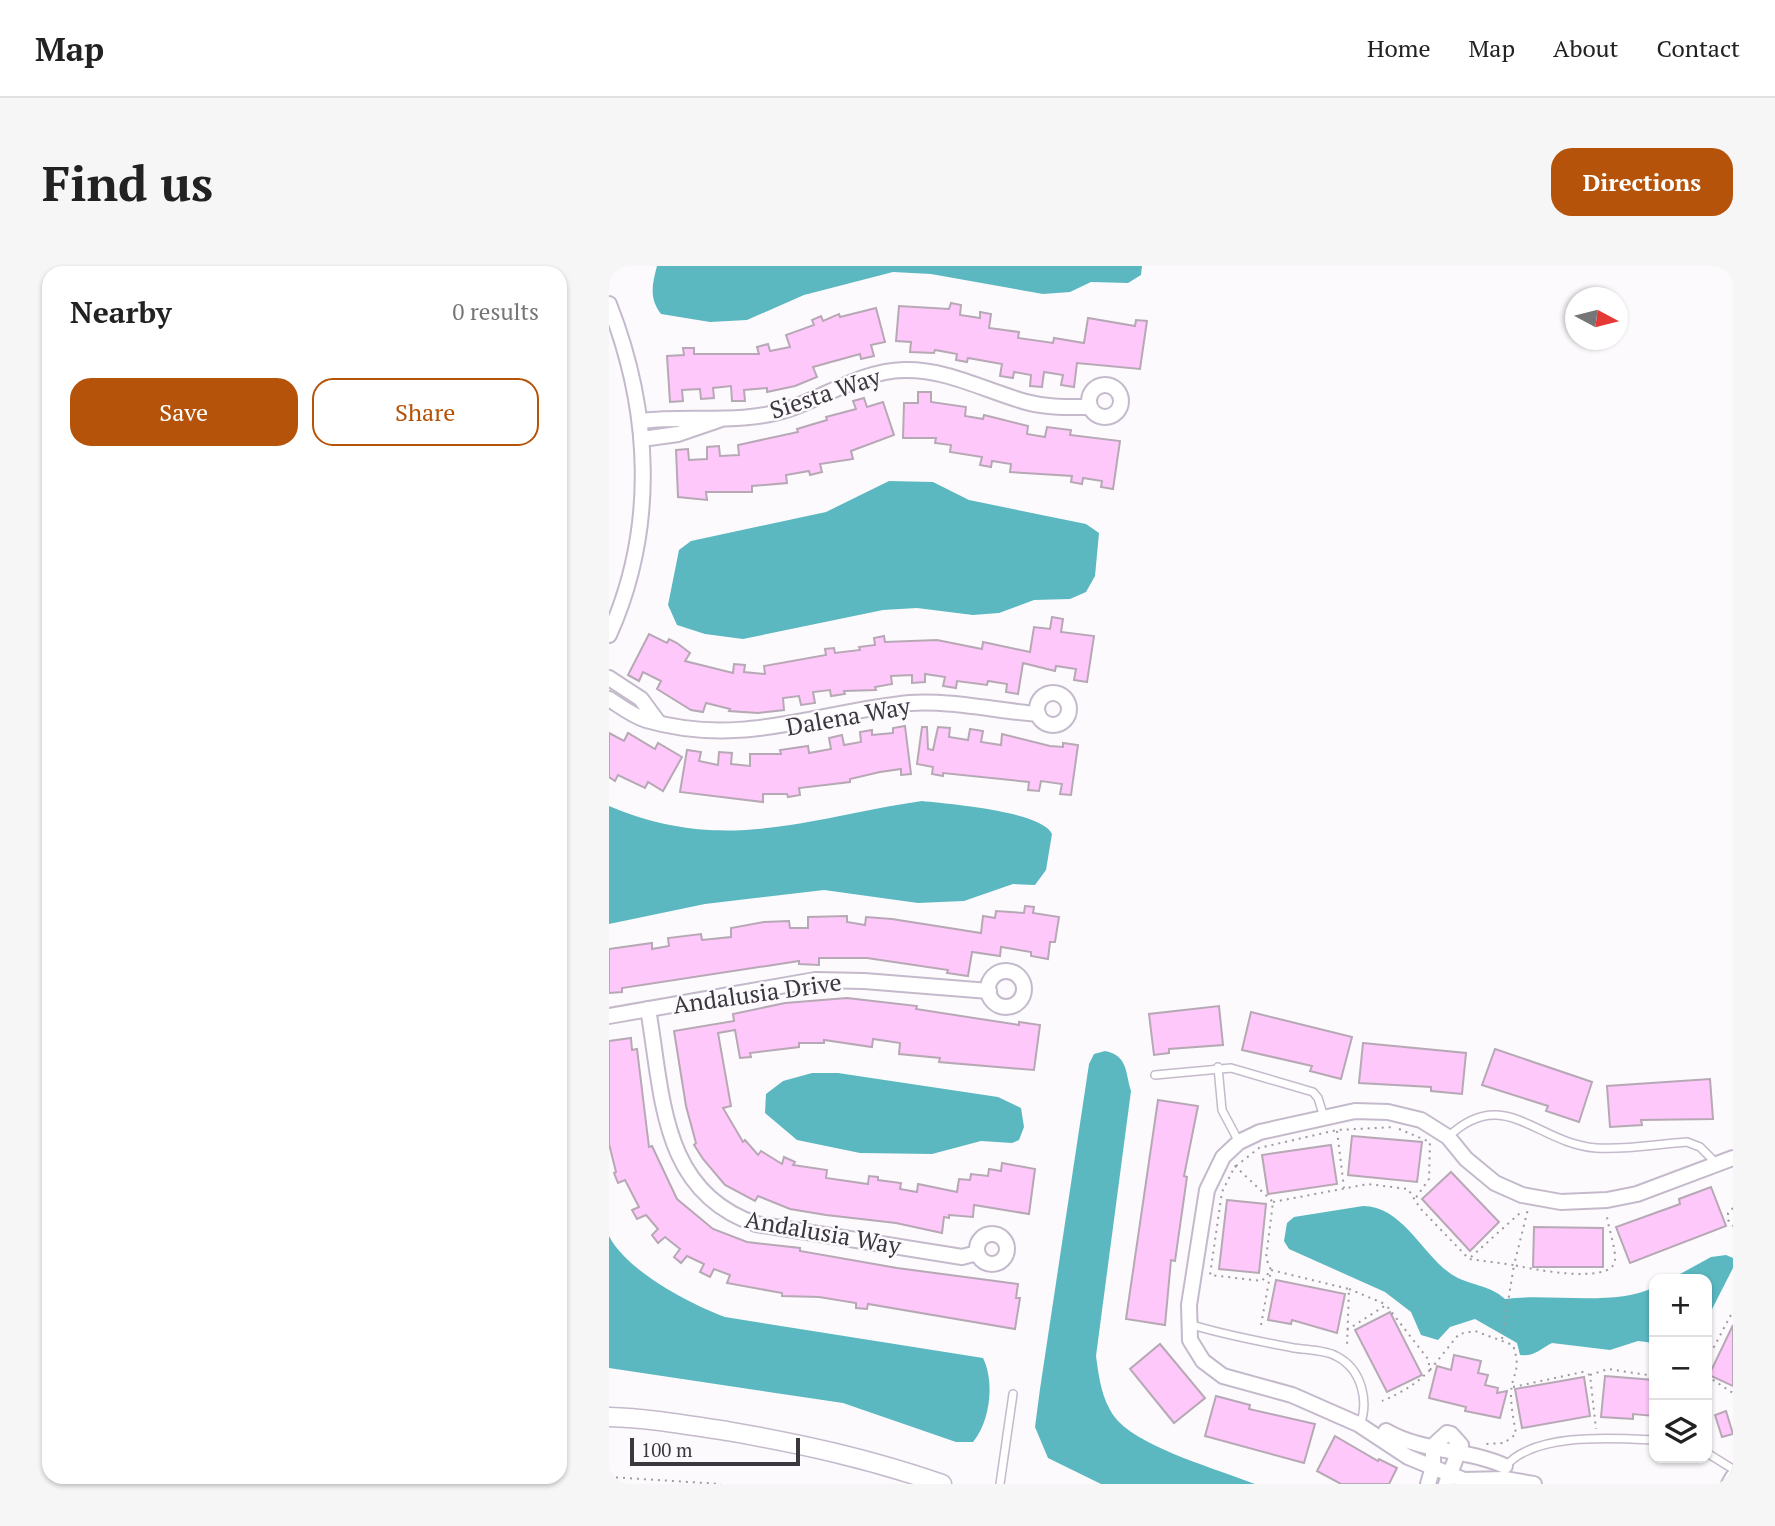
<!DOCTYPE html>
<html lang="en">
<head>
<meta charset="utf-8">
<style>
  body { margin:0; font-family:"PT Serif",serif; background:#f6f6f6; color:#222 }
  .controls { position:absolute; right:21px; bottom:21px; display:grid; overflow:hidden; border-radius:14px; box-shadow:0 2px 5px #0004 }
  .controls button { width:63px; height:63px; display:grid; place-items:center; padding:0; border:0; border-bottom:2px solid #e0e0e0; background:#fff; color:#222; font:35px sans-serif }
  .compass { position:absolute; left:956px; top:21px; width:63px; height:63px; border-radius:50%; background:#fff; box-shadow:0 2px 5px #0004; rotate:97deg }
  .scale { position:absolute; left:21px; bottom:18px; width:170px; box-sizing:border-box; padding-left:7px; border:4px solid #3c373e; border-top:0; font-size:19px; line-height:24px; white-space:nowrap; color:#3c373e; -webkit-text-stroke:5px #fcfafd; paint-order:stroke }
  .list { margin:0; padding:0; list-style:none }
  h2 { display:flex; justify-content:space-between; align-items:center; height:91px; margin:0; padding:0 28px; font-size:30px }
  h2 small { font-size:23px; font-weight:400; color:#767676 }
  .actions { display:flex; gap:14px; padding:21px 28px }
  .actions a { flex:1; padding:16px 0; border:2px solid #b45309; border-radius:21px; text-align:center; font-size:24px; color:#b45309 }
  .actions .main { background:#b45309; color:#fff }
  .icon { flex:none; width:38px; height:38px; fill:none; stroke:currentColor; stroke-width:2; stroke-linecap:round; stroke-linejoin:round }
  .map { position:relative; flex:none; width:1124px; height:1218px; overflow:hidden; border-radius:21px }
  header { display:flex; align-items:center; gap:42px; box-sizing:border-box; height:98px; padding:0 35px; background:#fff; border-bottom:2px solid #e0e0e0 }
  header strong { font-size:33px }
  nav { display:flex; gap:38px; margin-inline-start:auto; font-size:24px }
  .intro { display:flex; align-items:center; justify-content:space-between; box-sizing:border-box; height:168px; padding:0 42px }
  h1 { margin:0; font-size:49px }
  .button { padding:18px 32px; border-radius:21px; background:#b45309; color:#fff; font-size:24px; font-weight:700 }
  main { display:flex; gap:42px; padding:0 42px }
  aside { flex:1; background:#fff; border-radius:21px; box-shadow:0 2px 5px #0004 }
  .map>svg:first-child { display:block }
</style>
</head>
<body>
<header>
<strong>Map</strong>
<nav><a>Home</a><a>Map</a><a>About</a><a>Contact</a></nav>
</header>
<div class="intro"><h1>Find us</h1><a class="button">Directions</a></div>
<main>
<aside>
<h2>Nearby<small>0 results</small></h2>
<ul class="list">
</ul>
<div class="actions"><a class="main">Save</a><a>Share</a></div>
</aside>
<div class="map">
<svg width="1124" height="1218" viewBox="0 0 1124 1218">
  <rect width="100%" height="100%" fill="#fcfafd"/>
  <g fill="#5bb8c0">
    <path d="M 48,0 L 533,0 L 532,9 L 519,17 L 482,16 L 461,26 L 434,28 L 322,8 L 284,6 L 195,29 L 138,54 L 101,56 L 52,48 C 40,32 43,19 48,0 Z"/>
    <path d="M 280,215 L 324,216 L 360,234 L 477,258 L 490,267 L 486,310 L 477,326 L 461,333 L 425,334 L 390,347 L 364,349 L 308,342 L 274,344 L 134,373 L 96,368 L 68,359 L 59,339 L 70,284 L 82,275 L 217,246 Z"/>
    <path d="M 313,535 C 339,538 433,545 443,568 L 437,604 L 426,619 L 404,618 L 355,635 L 309,637 L 215,624 L 96,638 L 0,658 L 0,540 C 116,589 197,552 313,535 Z"/>
    <path d="M 496,785 C 519,790 516,805 522,825 L 487,1090 C 490,1112 493,1137 509,1155 C 536,1183 608,1203 646,1218 L 492,1218 L 439,1192 L 426,1161 L 431,1123 L 480,798 L 485,788 Z"/>
    <path d="M 203,807 L 229,807 L 389,831 L 412,842 L 415,861 L 410,874 L 403,877 L 372,875 L 323,888 L 251,887 L 188,874 L 156,847 L 157,828 L 174,815 Z"/>
    <path d="M 754,940 C 793,940 812,987 842,1008 C 860,1020 880,1018 896,1033 C 940,1027 1007,1041 1045,1021 L 1045,1077 L 1029,1075 L 1001,1084 L 943,1077 C 931,1083 925,1091 911,1089 L 908,1077 L 866,1053 L 841,1061 L 829,1074 L 812,1069 L 802,1046 L 776,1026 L 680,983 L 675,975 L 678,957 L 685,951 Z"/>
    <path d="M 0,970 C 18,1005 79,1037 116,1051 L 374,1092 C 386,1116 381,1156 364,1176 L 347,1176 L 234,1137 L 0,1102 Z"/>
    <path d="M 1117,989 L 1124,992 L 1124,1002 L 1098,1053 L 1098,1013 L 1062,1013 L 1102,991 Z"/>
  </g>
  <g fill="#ffc8fa" stroke="#b7a8b5" stroke-width="2">
    <path d="M 342,37 L 352,39 L 351,49 L 371,52 L 371,46 L 382,48 L 380,62 L 410,66 L 409,72 L 444,77 L 445,72 L 475,77 L 479,52 L 526,60 L 527,54 L 538,55 L 531,103 L 468,97 L 465,121 L 452,119 L 454,109 L 435,106 L 433,121 L 421,120 L 422,109 L 405,106 L 404,112 L 391,110 L 393,98 L 359,92 L 358,96 L 347,94 L 348,88 L 326,84 L 325,87 L 301,86 L 302,76 L 287,75 L 290,40 L 340,43 Z"/>
    <path d="M 267,42 L 276,76 L 262,79 L 265,90 L 252,93 L 251,88 L 204,101 L 208,111 L 186,120 L 158,126 L 158,122 L 135,124 L 136,135 L 123,135 L 122,120 L 104,122 L 105,132 L 92,133 L 91,123 L 73,124 L 74,135 L 61,136 L 58,90 L 75,89 L 74,82 L 85,82 L 85,88 L 150,88 L 148,81 L 159,78 L 161,85 L 181,81 L 177,69 L 205,59 L 203,54 L 212,50 L 214,55 L 230,48 L 231,51 Z"/>
    <path d="M 309,126 L 322,126 L 322,136 L 357,141 L 356,150 L 374,153 L 375,149 L 419,160 L 418,168 L 436,171 L 438,161 L 462,164 L 461,169 L 511,175 L 504,223 L 492,221 L 493,215 L 474,212 L 473,218 L 462,216 L 463,210 L 401,206 L 402,198 L 383,195 L 382,201 L 371,199 L 373,191 L 341,186 L 342,179 L 326,177 L 327,172 L 294,172 L 295,137 L 309,137 Z"/>
    <path d="M 255,132 L 258,141 L 274,136 L 285,169 L 242,185 L 244,193 L 211,198 L 213,206 L 201,209 L 200,205 L 177,209 L 178,217 L 143,220 L 143,226 L 97,226 L 98,234 L 69,231 L 67,184 L 79,183 L 80,194 L 98,193 L 98,181 L 110,180 L 111,190 L 130,189 L 129,179 L 189,166 L 188,163 L 218,154 L 217,151 L 247,143 L 244,135 Z"/>
    <path d="M 443,351 L 454,353 L 452,366 L 485,370 L 478,416 L 465,414 L 467,403 L 447,400 L 446,405 L 414,397 L 409,428 L 397,426 L 398,418 L 379,415 L 378,419 L 348,415 L 347,422 L 334,420 L 336,411 L 316,408 L 316,416 L 303,417 L 303,409 L 282,410 L 283,418 L 266,421 L 267,424 L 235,425 L 236,428 L 222,430 L 221,424 L 204,426 L 206,437 L 192,439 L 190,430 L 174,432 L 175,444 L 149,447 L 120,445 L 121,443 L 97,437 L 94,446 L 82,444 L 48,423 L 52,415 L 34,406 L 30,415 L 19,409 L 40,368 L 58,377 L 60,373 L 68,377 L 81,387 L 76,395 L 124,407 L 125,398 L 136,399 L 135,406 L 156,408 L 155,400 L 217,389 L 216,383 L 225,382 L 226,387 L 251,384 L 250,381 L 266,379 L 265,372 L 275,370 L 276,376 L 328,374 L 373,383 L 374,376 L 421,386 L 425,361 L 441,363 Z"/>
    <path d="M 296,460 L 302,508 L 292,509 L 292,503 L 271,506 L 241,513 L 241,516 L 190,522 L 191,529 L 179,531 L 178,528 L 154,528 L 154,536 L 71,526 L 78,484 L 92,486 L 90,495 L 109,499 L 110,486 L 123,487 L 122,498 L 141,500 L 141,488 L 172,488 L 171,484 L 199,480 L 200,487 L 222,483 L 220,472 L 233,469 L 235,479 L 252,476 L 251,466 L 263,464 L 263,469 L 284,467 L 284,462 Z"/>
    <path d="M 313,461 L 318,461 L 319,483 L 324,484 L 329,461 L 341,462 L 340,471 L 359,474 L 361,463 L 374,465 L 372,476 L 392,479 L 393,468 L 441,480 L 454,481 L 454,477 L 469,479 L 462,529 L 451,528 L 453,518 L 432,515 L 430,525 L 419,524 L 420,516 L 334,507 L 334,510 L 323,508 L 324,501 L 308,498 Z"/>
    <path d="M 0,467 L 15,475 L 19,467 L 46,483 L 49,477 L 73,491 L 54,525 L 39,516 L 36,522 L 9,509 L 6,515 L 0,511 Z"/>
    <path d="M 416,640 L 425,641 L 424,647 L 450,651 L 446,676 L 441,676 L 439,693 L 422,690 L 422,686 L 392,681 L 391,690 L 363,686 L 359,710 L 338,707 L 339,704 L 258,692 L 210,692 L 210,699 L 190,698 L 190,695 L 13,722 L 13,726 L 0,727 L 0,683 L 43,677 L 43,683 L 60,680 L 59,672 L 92,668 L 93,674 L 122,671 L 122,662 L 155,656 L 180,655 L 181,662 L 199,662 L 199,651 L 238,650 L 238,656 L 256,659 L 257,651 L 283,653 L 372,667 L 374,650 L 386,652 L 387,645 L 415,647 Z"/>
    <path d="M 238,732 L 308,740 L 307,743 L 410,759 L 410,756 L 431,759 L 425,804 L 330,796 L 331,792 L 290,788 L 291,777 L 264,773 L 263,781 L 215,774 L 215,777 L 190,777 L 190,781 L 141,787 L 142,791 L 131,792 L 126,764 L 109,767 L 122,840 L 114,842 L 134,876 L 136,874 L 149,889 L 152,885 L 173,898 L 175,891 L 186,896 L 184,899 L 218,904 L 217,912 L 259,918 L 260,910 L 269,911 L 269,914 L 292,917 L 291,923 L 308,926 L 309,918 L 348,926 L 350,913 L 361,914 L 362,908 L 379,910 L 380,903 L 392,905 L 393,897 L 426,903 L 420,948 L 365,939 L 364,951 L 340,949 L 340,952 L 335,951 L 333,967 L 287,957 L 217,949 L 181,943 L 149,930 L 146,935 L 116,919 L 94,893 L 85,879 L 87,877 L 77,840 L 65,765 L 125,755 L 124,748 L 176,737 Z"/>
    <path d="M 610,740 L 614,779 L 560,783 L 560,787 L 545,789 L 540,748 Z"/>
    <path d="M 642,746 L 743,771 L 732,813 L 701,805 L 703,800 L 633,784 Z"/>
    <path d="M 22,772 L 23,784 L 28,783 L 40,881 L 43,880 L 68,933 L 104,963 L 138,976 L 191,982 L 191,985 L 288,1002 L 409,1018 L 407,1032 L 411,1032 L 406,1063 L 259,1038 L 258,1043 L 247,1042 L 247,1037 L 210,1031 L 173,1030 L 173,1027 L 118,1017 L 121,1009 L 105,1003 L 101,1011 L 91,1006 L 95,998 L 78,990 L 72,997 L 65,991 L 71,983 L 56,971 L 49,977 L 43,969 L 49,963 L 37,949 L 28,953 L 23,944 L 30,941 L 16,914 L 9,917 L 5,907 L 7,906 L 0,878 L 0,775 Z"/>
    <path d="M 754,777 L 857,787 L 853,828 L 822,825 L 822,821 L 750,817 Z"/>
    <path d="M 886,783 L 983,816 L 970,856 L 937,845 L 939,840 L 873,819 Z"/>
    <path d="M 1101,813 L 1104,853 L 1032,854 L 1033,859 L 1001,861 L 998,820 Z"/>
    <path d="M 549,834 L 589,840 L 575,910 L 578,911 L 566,995 L 562,994 L 556,1059 L 517,1053 Z"/>
    <path d="M 743,870 L 813,876 L 808,916 L 739,909 Z"/>
    <path d="M 722,879 L 728,918 L 659,928 L 653,889 Z"/>
    <path d="M 842,906 L 890,956 L 861,985 L 813,933 Z"/>
    <path d="M 1102,921 L 1117,960 L 1021,997 L 1007,961 L 1071,938 L 1070,933 Z"/>
    <path d="M 618,934 L 657,938 L 650,1007 L 610,1003 Z"/>
    <path d="M 925,961 L 994,962 L 994,1001 L 924,1001 Z"/>
    <path d="M 667,1014 L 736,1028 L 728,1067 L 683,1054 L 682,1058 L 659,1054 Z"/>
    <path d="M 781,1046 L 813,1109 L 778,1126 L 746,1064 Z"/>
    <path d="M 1124,1059 L 1124,1120 L 1100,1109 Z"/>
    <path d="M 551,1078 L 596,1132 L 565,1157 L 521,1103 Z"/>
    <path d="M 845,1089 L 872,1095 L 869,1107 L 879,1109 L 876,1119 L 889,1122 L 888,1127 L 898,1125 L 891,1152 L 856,1145 L 857,1141 L 820,1132 L 828,1100 L 842,1104 Z"/>
    <path d="M 996,1110 L 1045,1114 L 1045,1150 L 1024,1148 L 1024,1153 L 992,1151 Z"/>
    <path d="M 975,1111 L 981,1150 L 913,1162 L 906,1123 Z"/>
    <path d="M 607,1130 L 641,1139 L 640,1143 L 706,1158 L 695,1197 L 596,1170 Z"/>
    <path d="M 1117,1145 L 1124,1168 L 1113,1171 L 1106,1149 Z"/>
    <path d="M 726,1170 L 769,1195 L 770,1193 L 788,1202 L 780,1218 L 732,1218 L 708,1205 Z"/>
  </g>
  <g fill="none" stroke-linecap="round" stroke-linejoin="round">
    <g stroke="#c5bacb" stroke-width="10">
      <g id="service">
        <path d="M 609,801 L 613,844 L 630,876"/>
        <path d="M 546,809 L 622,802 L 704,826 L 709,832 L 715,851"/>
        <path d="M 839,871 C 895,818 927,877 987,882 C 1017,884 1049,878 1078,876 L 1091,881 L 1106,896"/>
        <path d="M 580,1058 C 615,1069 649,1075 685,1082 C 698,1084 716,1084 727,1090 C 753,1103 760,1135 751,1159"/>
        <path d="M 1098,1187 L 1124,1203"/>
        <path d="M 896,1201 C 924,1166 1005,1172 1045,1174"/>
        <path d="M 391,1218 L 404,1128"/>
      </g>
    </g>
    <g stroke="#c5bacb" stroke-width="18">
      <g id="minor">
        <path d="M 0,38 C 42,145 48,262 0,369"/>
        <circle cx="496" cy="135" r="16"/>
        <path d="M 32,155 C 80,149 133,159 180,143 C 218,130 253,105 295,104 C 338,103 377,125 417,136 C 439,142 459,141 480,141"/>
        <path d="M 33,173 L 69,168 L 110,154"/>
        <path d="M 0,412 L 32,433 L 49,456"/>
        <circle cx="444" cy="443" r="16"/>
        <path d="M 0,433 C 11,440 24,450 37,454 C 133,482 208,446 301,437 C 340,434 390,445 429,448"/>
        <circle cx="397" cy="723" r="18"/>
        <path d="M 39,743 C 54,828 51,926 147,958 L 353,991 L 368,987"/>
        <path d="M 0,750 L 206,714 L 255,715 L 380,725"/>
        <circle cx="383" cy="983" r="15"/>
        <path d="M 777,1165 C 813,1186 859,1183 896,1200"/>
        <path d="M 819,1218 L 824,1201 L 824,1180 L 838,1167 L 842,1168 L 852,1179 L 837,1218"/>
        <path d="M 925,1218 L 896,1213 L 855,1214 L 799,1191 L 749,1158 L 683,1129 L 614,1110 L 594,1095 L 581,1074 L 580,1039 L 598,924 L 614,891 L 630,876 L 651,866 L 746,845 L 779,846 L 812,854 L 839,871 L 857,893 L 886,917 L 913,929 L 952,936 L 998,934 L 1028,928 L 1124,892"/>
        <path d="M 1120,1218 L 1124,1211"/>
      </g>
    </g>
    <g stroke="#c5bacb" stroke-width="21">
      <path id="tertiary" d="M 0,1151 C 40,1152 78,1159 118,1165 C 193,1178 261,1193 333,1218"/>
    </g>
    <g stroke="#9e9a9f" stroke-width="2" stroke-dasharray="2 5" stroke-linecap="butt">
      <path d="M 790,863 L 821,876 L 820,913 L 806,933"/>
      <path d="M 728,865 L 735,922"/>
      <path d="M 626,900 L 664,936 L 657,992 L 662,1004 L 653,1015 L 601,1009 L 613,926 Z"/>
      <path d="M 627,900 L 650,882 L 728,864 L 785,861"/>
      <path d="M 664,936 L 759,918 L 799,923 L 811,942 L 860,993 L 905,999 L 919,943"/>
      <path d="M 1124,942 L 1119,947 L 1119,954 L 1124,960"/>
      <path d="M 862,991 L 911,947"/>
      <path d="M 740,1023 L 776,1038"/>
      <path d="M 652,1059 L 662,1004 L 740,1023 L 738,1080"/>
      <path d="M 738,1064 L 777,1039 L 819,1093 L 821,1104 C 806,1119 792,1127 773,1135"/>
      <path d="M 893,1073 L 905,999 C 921,1003 1002,1019 1006,995 C 1007,983 1000,964 998,951"/>
      <path d="M 1098,1094 L 1124,1045"/>
      <path d="M 821,1104 L 850,1068 L 866,1065 L 904,1079 C 913,1107 903,1105 902,1128 C 902,1142 905,1155 907,1168 L 895,1177 L 875,1178"/>
      <path d="M 981,1109 L 999,1103 L 1045,1110"/>
      <path d="M 1098,1110 L 1124,1127"/>
      <path d="M 904,1121 L 974,1106 L 981,1109 L 987,1163"/>
      <path d="M 0,1211 L 112,1218"/>
    </g>
    <use href="#service" stroke="#fff" stroke-width="7"/>
    <use href="#minor" stroke="#fff" stroke-width="14"/>
    <use href="#tertiary" stroke="#fff" stroke-width="18"/>
  </g>
  <g text-anchor="middle" dominant-baseline="central" stroke-width="5" stroke-linejoin="round" paint-order="stroke">
    <g font-size="24" fill="#3c373e" stroke="#fcfafd">
      <text transform="translate(216 127) rotate(-18)">Siesta Way</text>
      <text transform="translate(239 450) rotate(-10)">Dalena Way</text>
      <text transform="translate(148 727) rotate(-8)">Andalusia Drive</text>
      <text transform="translate(214 966) rotate(10)">Andalusia Way</text>
    </g>
  </g>
</svg>
<div class="controls">
<button>+</button>
<button>−</button>
<button><svg class="icon" aria-label="layers" viewBox="0 0 24 24"><path d="M12 4l9 5-9 5-9-5zM3 14l9 5 9-5"/></svg></button>
</div>
<svg class="compass" viewBox="-18 -18 36 36"><path d="M0-13l5 13h-10z" fill="#e53935"/><path d="M0 13l5-13h-10z" fill="#767676"/></svg>
<div class="scale">100 m</div>
</div>
</main>
</body>
</html>
